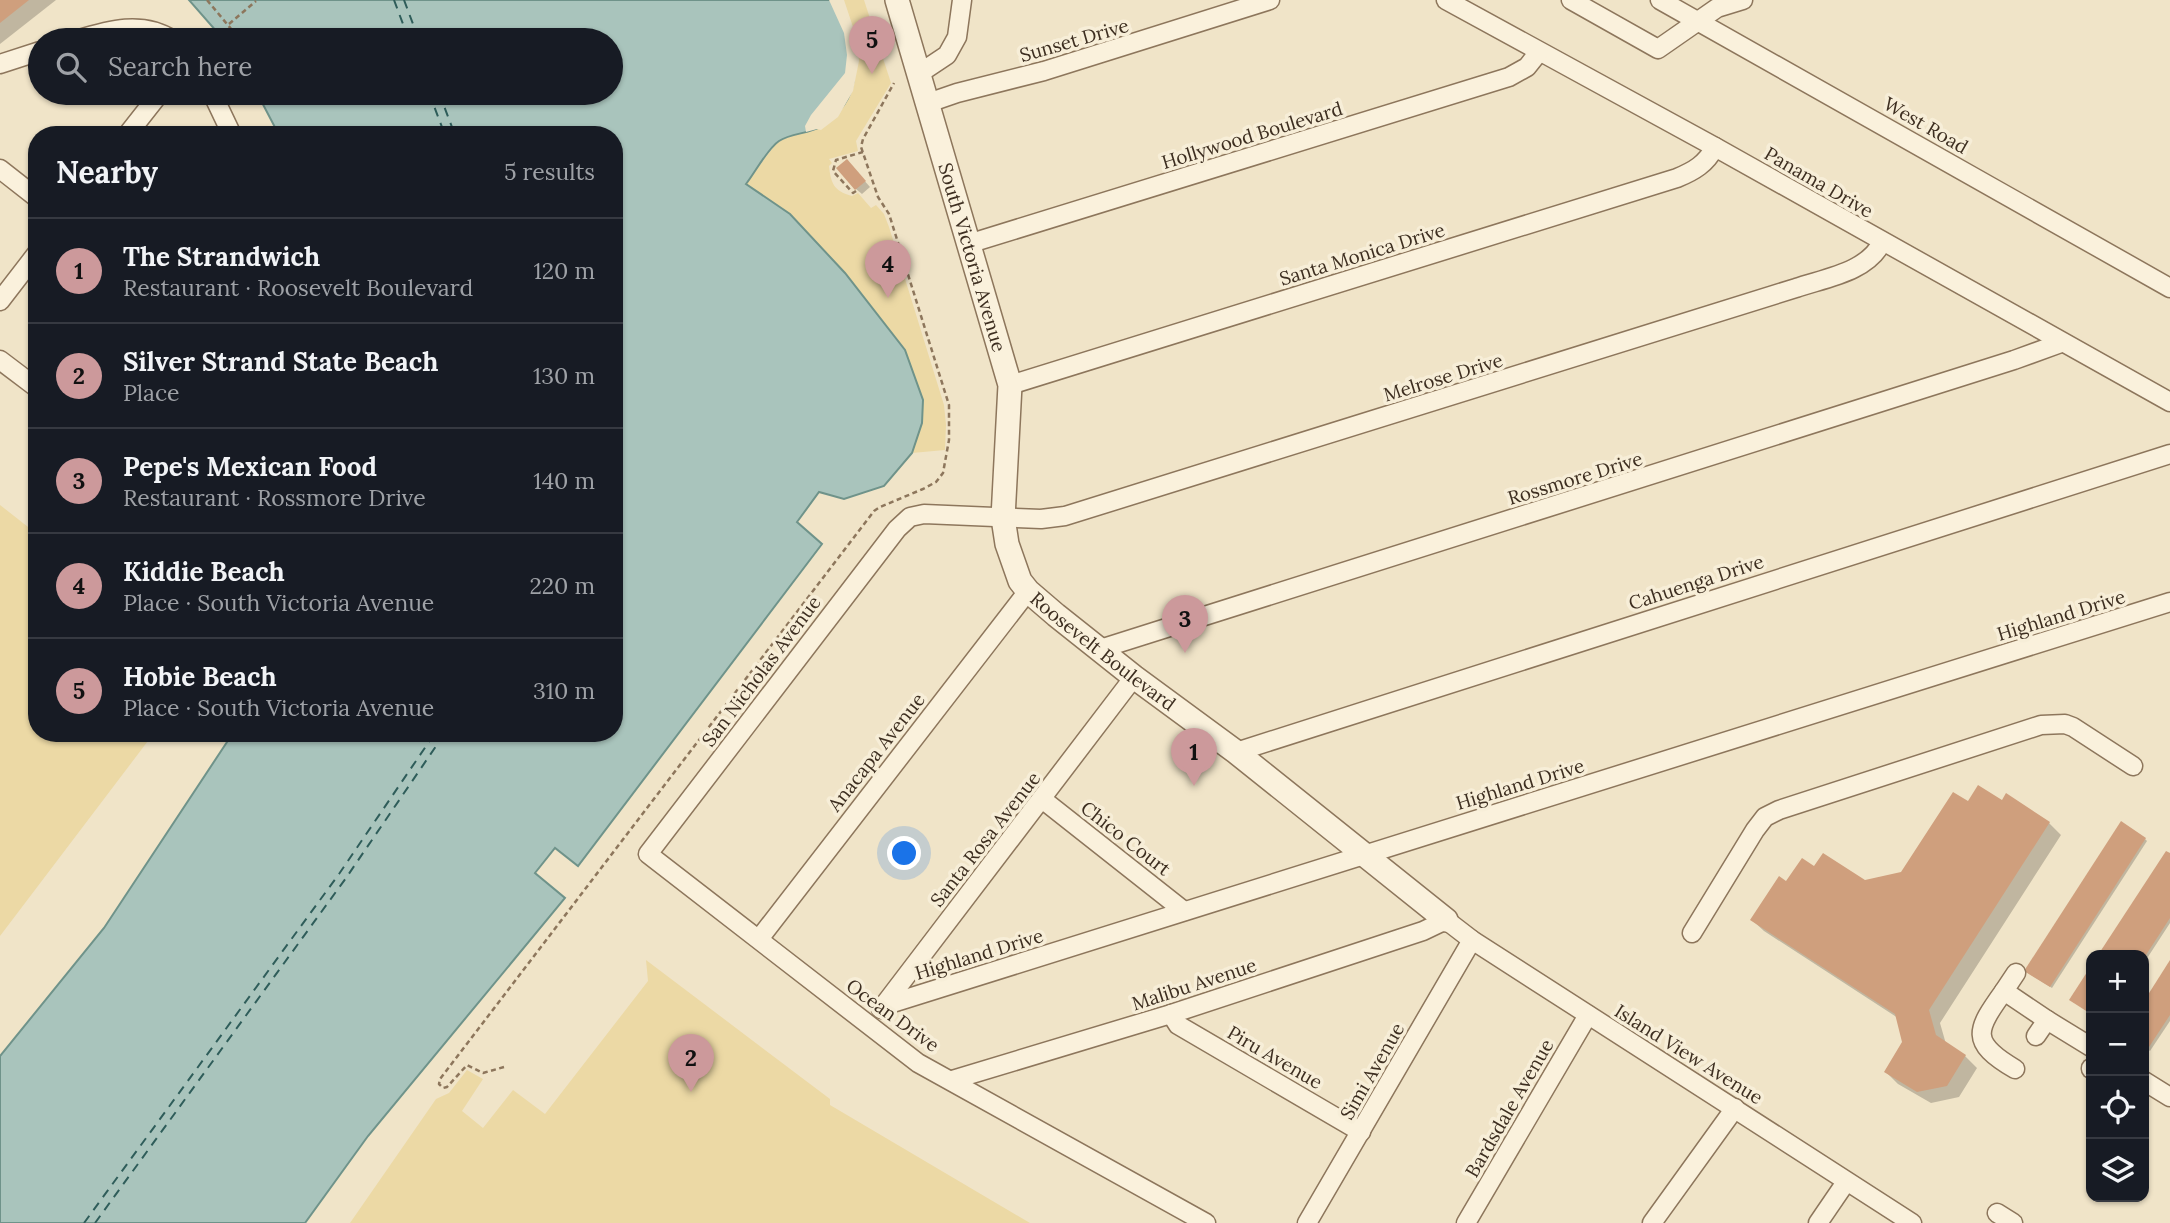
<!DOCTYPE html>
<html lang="en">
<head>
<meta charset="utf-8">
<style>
  body { margin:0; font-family:Lora,serif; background:#20242c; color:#f1f3f6 }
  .controls { position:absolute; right:21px; bottom:21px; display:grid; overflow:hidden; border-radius:14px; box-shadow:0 2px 5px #0004 }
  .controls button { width:63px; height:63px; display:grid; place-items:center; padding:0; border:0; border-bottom:2px solid #363941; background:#171b24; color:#f1f3f6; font:35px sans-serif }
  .you { position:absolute; left:905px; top:854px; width:24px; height:24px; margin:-18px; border:5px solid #fff; border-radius:50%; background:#1a73e8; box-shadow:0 0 0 10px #1a73e833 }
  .badge { display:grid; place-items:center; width:46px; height:46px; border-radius:50%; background:#cc999b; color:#111; font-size:23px; font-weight:700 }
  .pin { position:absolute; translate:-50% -58px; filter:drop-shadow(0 2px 4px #0008) }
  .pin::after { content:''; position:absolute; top:37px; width:24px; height:21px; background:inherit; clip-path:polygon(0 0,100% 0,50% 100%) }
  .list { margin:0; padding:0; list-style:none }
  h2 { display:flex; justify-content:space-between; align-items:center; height:91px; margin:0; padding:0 28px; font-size:30px }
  h2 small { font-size:23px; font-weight:400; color:#9ea1a6 }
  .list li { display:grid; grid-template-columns:46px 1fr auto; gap:21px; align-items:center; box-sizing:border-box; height:105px; padding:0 28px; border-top:2px solid #363941 }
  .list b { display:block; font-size:26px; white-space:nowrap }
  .list p { margin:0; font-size:23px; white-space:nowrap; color:#9ea1a6 }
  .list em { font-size:23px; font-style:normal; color:#9ea1a6 }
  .icon { flex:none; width:38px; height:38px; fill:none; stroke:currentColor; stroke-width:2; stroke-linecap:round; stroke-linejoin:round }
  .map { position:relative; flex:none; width:2170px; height:1223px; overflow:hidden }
  .search { position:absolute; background:#171b24; box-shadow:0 2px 5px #0004; left:28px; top:28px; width:595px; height:77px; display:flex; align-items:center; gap:18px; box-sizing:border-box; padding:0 24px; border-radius:38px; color:#9ea1a6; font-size:26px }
  .panel { position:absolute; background:#171b24; box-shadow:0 2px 5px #0004; left:28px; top:126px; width:595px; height:616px; border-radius:28px }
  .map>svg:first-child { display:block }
</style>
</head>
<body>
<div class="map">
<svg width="2170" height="1223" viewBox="0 0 2170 1223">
  <rect width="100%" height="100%" fill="#f0e4c8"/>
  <g fill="#ecd9a5">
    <path d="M 840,0 L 864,0 L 891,83 L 856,141 L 858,151 L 829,159 L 832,163 L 829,166 C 831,184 834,191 852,196 L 858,193 L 871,208 L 876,205 L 884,214 L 889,227 L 944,405 L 946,425 L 945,450 L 912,453 L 922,423 L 790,214 L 745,185 L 778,141 L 817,128 Z"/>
    <path d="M 0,505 L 37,534 L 37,733 L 154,733 L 0,936 Z"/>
    <path d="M 646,960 L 830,1099 L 830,1105 L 1030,1223 L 350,1223 L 436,1099 L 449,1093 L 467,1070 L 483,1079 L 462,1111 L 483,1128 L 513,1090 L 545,1114 L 648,981 Z"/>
  </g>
  <path fill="#a9c4bc" stroke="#6f938a" stroke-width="2" d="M 189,0 L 840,0 C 852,49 873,94 820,127 C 808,134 791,133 779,141 C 768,148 754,174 746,184 L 790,214 L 845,273 L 905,350 L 923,400 L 922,423 L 912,453 L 884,486 L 844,499 L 819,492 L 797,522 L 822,544 L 578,866 L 555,848 L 535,873 L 565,898 L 368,1136 L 305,1223 L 0,1223 L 0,1056 L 104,928 L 233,733 L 614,733 L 614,135 L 279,135 L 257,93 L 611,93 L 611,40 L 224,40 Z"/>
  <path fill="#f0e4c8" d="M 829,0 L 844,0 L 857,39 L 859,61 L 853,91 L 838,117 L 821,130 L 817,129 L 806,132 L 805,126 L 811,115 L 845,73 L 847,55 L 844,33 Z"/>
  <g fill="#0003">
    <path d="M 0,0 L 56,0 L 0,44 Z"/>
    <path d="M 847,161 L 870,187 L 862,194 L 856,189 Z"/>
    <path d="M 2003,802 L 2049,823 L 2061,835 L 1940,1023 L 1946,1044 L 1965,1056 L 1977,1068 L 1959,1097 L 1931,1103 L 1898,1084 L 1886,1072 L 1904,1043 L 1898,1018 L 1764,931 L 1752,920 L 1787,883 L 1815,868 L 1865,882 L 1902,874 L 1969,804 Z"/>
    <path d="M 2145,839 L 2147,841 L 2052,988 L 2028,973 Z"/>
    <path d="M 2167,853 L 2170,855 L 2170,923 L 2144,963 L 2144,955 L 2100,955 Z"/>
    <path d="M 2170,963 L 2170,1021 L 2150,1051 L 2144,1047 L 2144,1004 Z"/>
  </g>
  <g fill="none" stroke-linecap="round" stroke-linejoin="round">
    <g stroke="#2f5d5a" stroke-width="2" stroke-dasharray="9 7" stroke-linecap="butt">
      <path d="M 394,0 L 409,40"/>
      <path d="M 404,0 L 419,40"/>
      <path d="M 429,93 L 445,135"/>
      <path d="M 439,93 L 455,135"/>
      <path d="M 84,1223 L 339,874 L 435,733"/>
      <path d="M 95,1223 L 346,878 L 445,733"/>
    </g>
  </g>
  <g fill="#cf9f7d">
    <path d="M 0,0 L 29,0 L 0,23 Z"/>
    <path d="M 847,159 L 866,181 L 855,190 L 836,168 Z"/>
    <path d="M 1978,785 L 2002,800 L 2006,793 L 2050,822 L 1929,1010 L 1936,1035 L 1966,1055 L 1947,1086 L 1917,1092 L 1884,1072 L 1902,1042 L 1895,1014 L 1750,920 L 1779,876 L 1786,881 L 1802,858 L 1814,866 L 1823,853 L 1865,880 L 1901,872 L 1953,792 L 1968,801 Z"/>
    <path d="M 2121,821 L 2146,838 L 2050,987 L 2024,971 Z"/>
    <path d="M 2166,851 L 2170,853 L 2170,918 L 2146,955 L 2098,955 Z"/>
    <path d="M 2170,960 L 2170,1015 L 2147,1050 L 2144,1048 L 2144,1001 Z"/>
    <path d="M 2091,966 L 2091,1014 L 2069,1000 Z"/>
  </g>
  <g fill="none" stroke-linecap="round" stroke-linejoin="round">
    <g stroke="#8d765c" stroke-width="21">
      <g id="minor">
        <path d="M 1446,0 L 1715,147 L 2170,402"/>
        <path d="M 1571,0 L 1658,49 L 1717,8 L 1743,0"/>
        <path d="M 1660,0 L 2170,288"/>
        <path d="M 76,40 C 109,30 142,20 173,40"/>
        <path d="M 0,64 L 40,51"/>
        <path d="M 920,73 L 947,55 L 957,37 L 962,0"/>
        <path d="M 212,93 L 232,135"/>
        <path d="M 928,103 L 957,93 L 1044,71 L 1270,0"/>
        <path d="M 127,135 L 160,93"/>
        <path d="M 0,169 L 37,198"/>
        <path d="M 968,244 L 1509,77 L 1527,67 L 1539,52"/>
        <path d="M 0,301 L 37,253"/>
        <path d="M 0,360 L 37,388"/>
        <path d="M 1010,385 L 1677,178 C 1694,171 1706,164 1715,147"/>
        <path d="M 1100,649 L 2014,360 L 2061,343"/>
        <path d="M 1236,752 L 2170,454"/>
        <path d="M 1042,799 L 1184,911"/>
        <path d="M 1692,933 L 1755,830 L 1765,817 L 1779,810 L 2041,725 L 2065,724 L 2073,727 L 2133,766"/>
        <path d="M 759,939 L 1028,591"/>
        <path d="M 2016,973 L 2004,991 L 2047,1020"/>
        <path d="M 2004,991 C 1976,1030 1969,1042 2015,1069"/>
        <path d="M 883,1006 L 2170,602"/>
        <path d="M 881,1009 L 1134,677"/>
        <path d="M 1171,1014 L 1178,1025 L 1361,1132"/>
        <path d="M 2036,1036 L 2047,1020 L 2091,1047"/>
        <path d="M 2091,1069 L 2091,1068"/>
        <path d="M 952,1080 L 1171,1014 L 1423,931 L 1446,920 L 1472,940 L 1912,1223"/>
        <path d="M 2144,1081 L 2170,1097"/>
        <path d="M 1997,1213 L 2013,1223"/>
        <path d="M 1206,1223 L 918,1063 L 648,854 L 897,529 L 910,517 L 924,514 L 1041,519 L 1065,516 L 1796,288 C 1825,278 1868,272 1882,242"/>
        <path d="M 1307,1223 L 1472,940"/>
        <path d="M 1466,1223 L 1588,1015"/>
        <path d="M 1652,1223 L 1735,1108"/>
        <path d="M 1818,1223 L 1846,1182"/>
      </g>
    </g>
    <g stroke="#8d765c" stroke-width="26">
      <g id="tertiary">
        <path id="s1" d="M 897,0 L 1010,385 L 1003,518 L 1007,544 L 1020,581 L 1028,591 L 1056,615 L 1134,677 L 1236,752 L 1446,920"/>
      </g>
    </g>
    <g stroke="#8d765c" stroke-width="2.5" stroke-dasharray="5 3.5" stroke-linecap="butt">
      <path d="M 207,0 L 232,30"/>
      <path d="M 229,24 L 256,1"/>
      <path d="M 856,191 L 853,193 L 833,171 L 836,160 L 863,152"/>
      <path d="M 504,1067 L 483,1073 L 467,1065 L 447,1087 L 443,1088 L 439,1084 L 440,1079 L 874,511 L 880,507 L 923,489 L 936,482 L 943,473 L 949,440 L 949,405 L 889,214 L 878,197 L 861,147 L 863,139 L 894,83"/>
    </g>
    <use href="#minor" stroke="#faf1dc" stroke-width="18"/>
    <use href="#tertiary" stroke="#faf1dc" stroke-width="23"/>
  </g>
  <g text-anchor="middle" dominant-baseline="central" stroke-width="7" stroke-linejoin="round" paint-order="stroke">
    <g font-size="19" fill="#3d2e20" stroke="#f7eed8">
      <text transform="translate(1074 40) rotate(-16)">Sunset Drive</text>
      <text transform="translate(1926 125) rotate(30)">West Road</text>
      <text transform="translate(1252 135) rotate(-17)">Hollywood Boulevard</text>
      <text transform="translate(1819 182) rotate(30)">Panama Drive</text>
      <text transform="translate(1362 254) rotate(-17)">Santa Monica Drive</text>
      <text stroke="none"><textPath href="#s1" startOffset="268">South Victoria Avenue</textPath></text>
      <text transform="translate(1443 377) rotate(-17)">Melrose Drive</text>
      <text transform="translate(1575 478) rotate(-17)">Rossmore Drive</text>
      <text transform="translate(1696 582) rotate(-18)">Cahuenga Drive</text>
      <text transform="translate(2061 615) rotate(-17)">Highland Drive</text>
      <text stroke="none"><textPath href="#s1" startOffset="709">Roosevelt Boulevard</textPath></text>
      <text transform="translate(761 671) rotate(-53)">San Nicholas Avenue</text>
      <text transform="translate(876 752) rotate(-52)">Anacapa Avenue</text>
      <text transform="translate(1520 784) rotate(-17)">Highland Drive</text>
      <text transform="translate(1126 838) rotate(38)">Chico Court</text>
      <text transform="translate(985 839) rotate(-52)">Santa Rosa Avenue</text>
      <text transform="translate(979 954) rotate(-17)">Highland Drive</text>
      <text transform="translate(1194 984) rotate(-18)">Malibu Avenue</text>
      <text transform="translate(893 1015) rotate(36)">Ocean Drive</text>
      <text transform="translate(1689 1054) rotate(32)">Island View Avenue</text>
      <text transform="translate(1275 1057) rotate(30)">Piru Avenue</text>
      <text transform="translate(1372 1071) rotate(-60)">Simi Avenue</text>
      <text transform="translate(1509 1108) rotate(-60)">Bardsdale Avenue</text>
    </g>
  </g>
</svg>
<div class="controls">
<button>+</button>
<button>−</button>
<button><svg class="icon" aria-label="locate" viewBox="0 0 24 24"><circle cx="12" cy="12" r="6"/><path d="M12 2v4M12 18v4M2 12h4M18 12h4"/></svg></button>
<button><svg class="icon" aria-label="layers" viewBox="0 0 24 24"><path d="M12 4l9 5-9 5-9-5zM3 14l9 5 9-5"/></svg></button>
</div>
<div class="you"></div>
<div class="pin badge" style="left:1194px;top:786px">1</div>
<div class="pin badge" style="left:691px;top:1092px">2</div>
<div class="pin badge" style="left:1185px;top:653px">3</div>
<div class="pin badge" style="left:888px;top:298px">4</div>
<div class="pin badge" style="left:872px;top:74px">5</div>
<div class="search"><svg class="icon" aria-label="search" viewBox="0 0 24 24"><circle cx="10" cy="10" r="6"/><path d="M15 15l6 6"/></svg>Search here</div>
<section class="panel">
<h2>Nearby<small>5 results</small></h2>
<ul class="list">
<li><span class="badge">1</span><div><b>The Strandwich</b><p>Restaurant · Roosevelt Boulevard</p></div><em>120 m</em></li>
<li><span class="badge">2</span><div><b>Silver Strand State Beach</b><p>Place</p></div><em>130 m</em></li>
<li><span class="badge">3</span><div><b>Pepe's Mexican Food</b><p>Restaurant · Rossmore Drive</p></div><em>140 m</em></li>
<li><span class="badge">4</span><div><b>Kiddie Beach</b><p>Place · South Victoria Avenue</p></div><em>220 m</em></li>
<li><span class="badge">5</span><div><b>Hobie Beach</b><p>Place · South Victoria Avenue</p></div><em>310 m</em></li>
</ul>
</section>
</div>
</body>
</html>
